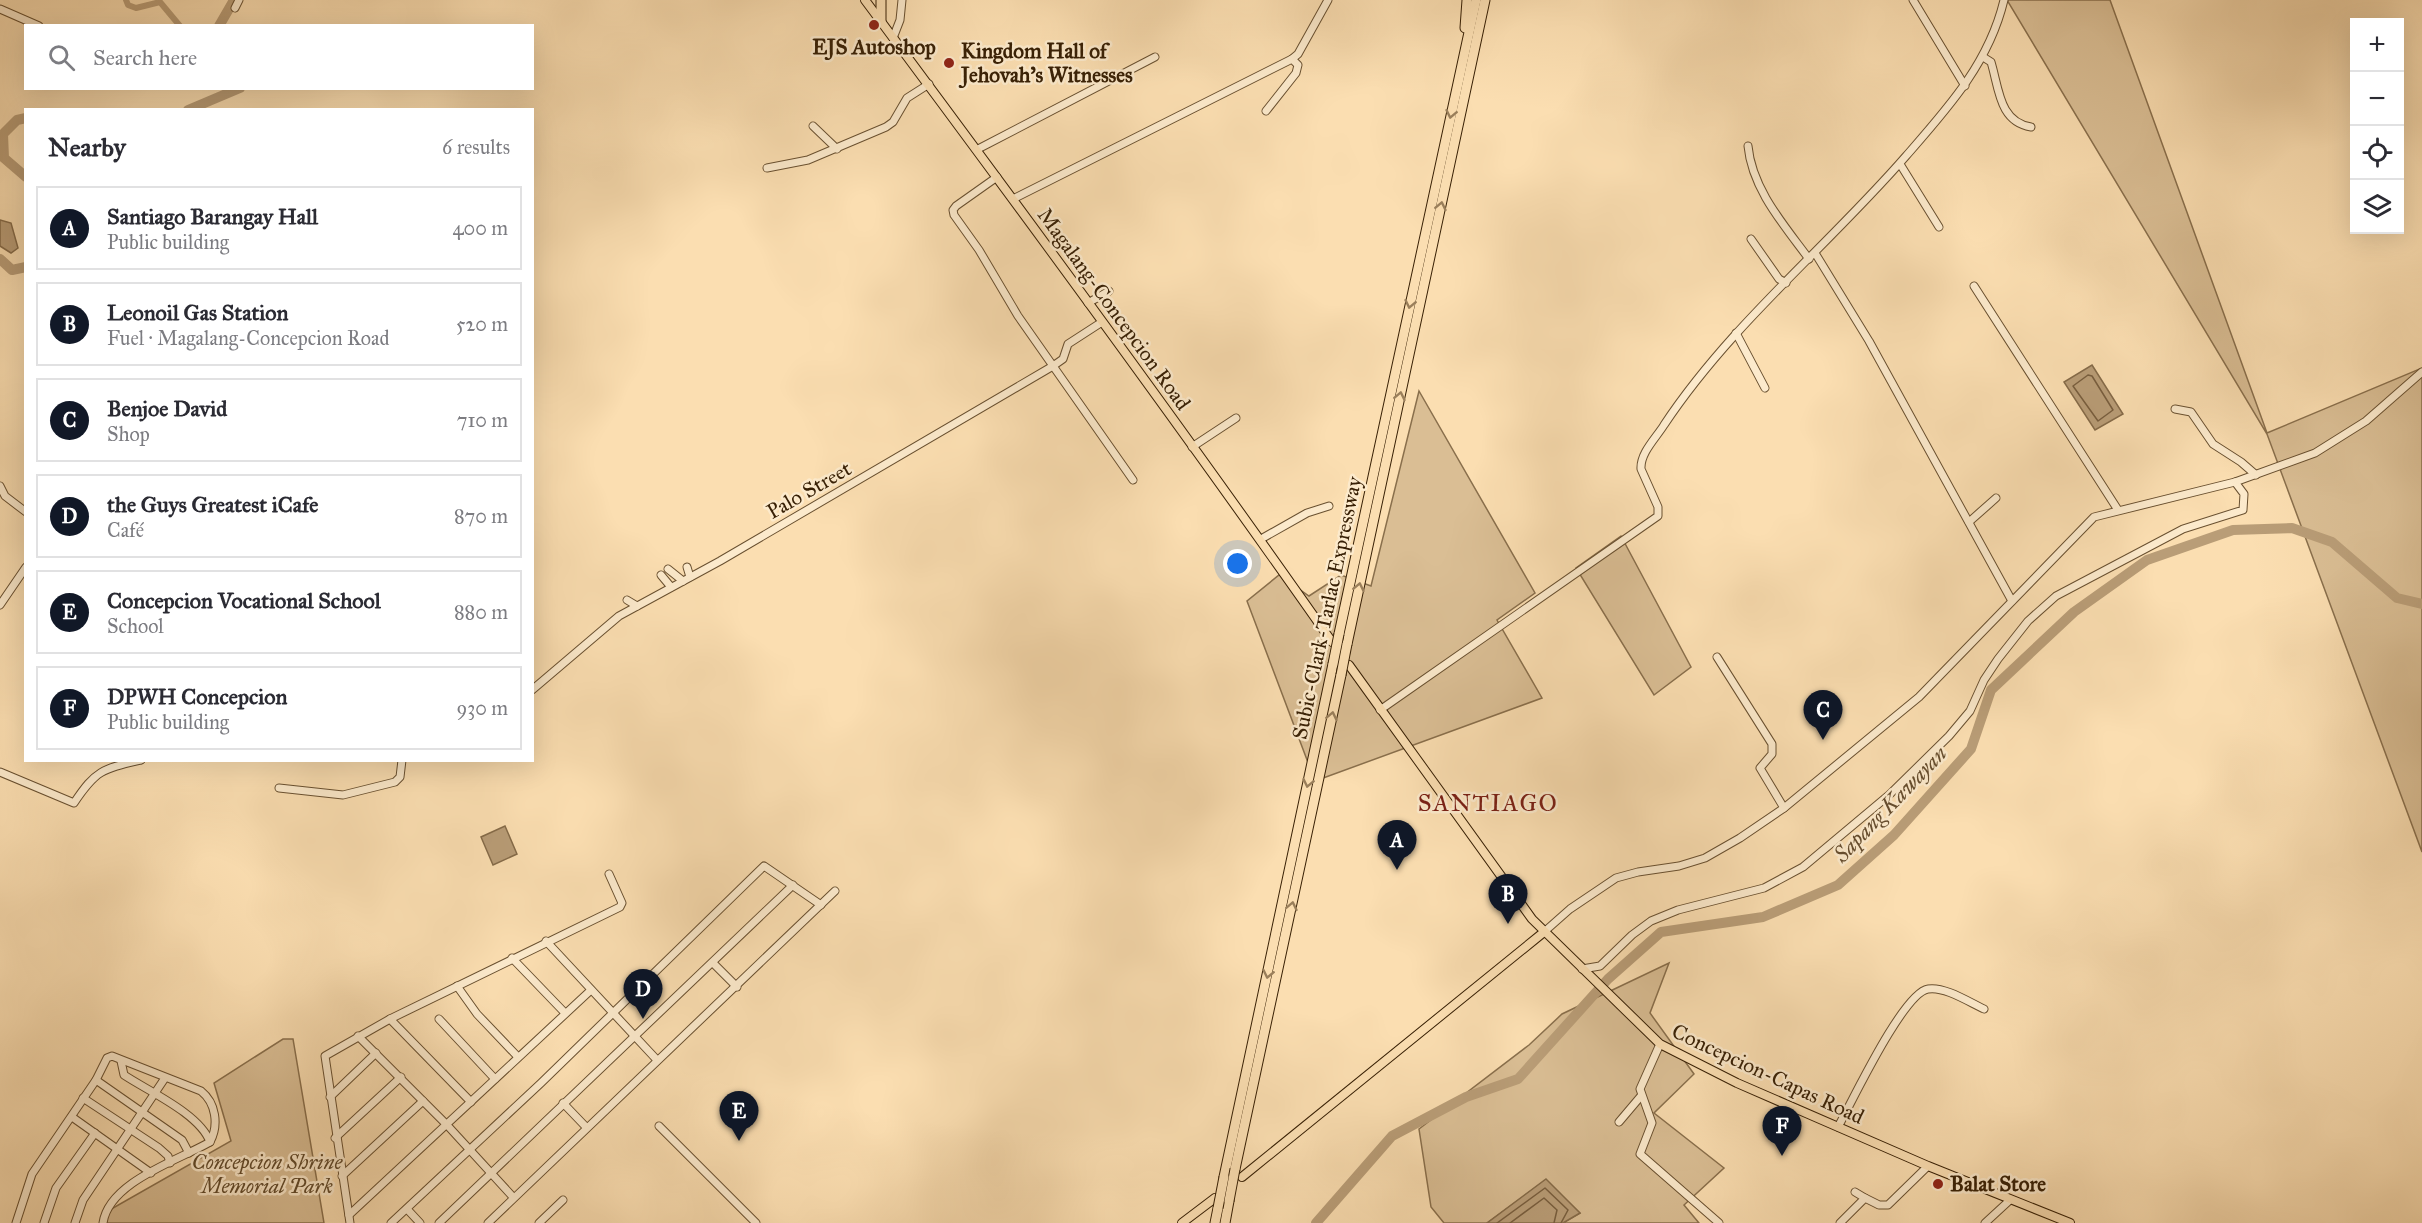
<!DOCTYPE html>
<html lang="en">
<head>
<meta charset="utf-8">
<style>
  body { margin:0; font-family:"IM FELL Great Primer",serif; background:#f7f7f7; color:#2b2b33 }
  .controls { position:absolute; right:18px; top:18px; display:grid; overflow:hidden; border-radius:0px; box-shadow:0 6px 24px #0002 }
  .controls button { width:54px; height:54px; display:grid; place-items:center; padding:0; border:0; border-bottom:2px solid #e1e1e2; background:#fff; color:#2b2b33; font:30px sans-serif }
  .you { position:absolute; left:1238px; top:564px; width:21px; height:21px; margin:-15px; border:4px solid #fff; border-radius:50%; background:#1a73e8; box-shadow:0 0 0 9px #1a73e833 }
  .badge { display:grid; place-items:center; width:39px; height:39px; border-radius:50%; background:#111827; color:#fff; font-size:20px; font-weight:700 }
  .pin { position:absolute; translate:-50% -50px; filter:drop-shadow(0 2px 3px #0008) }
  .pin::after { content:''; position:absolute; top:32px; width:21px; height:18px; background:inherit; clip-path:polygon(0 0,100% 0,50% 100%) }
  .list { margin:0; padding:0; list-style:none }
  h2 { display:flex; justify-content:space-between; align-items:center; height:78px; margin:0; padding:0 24px; font-size:26px }
  h2 small { font-size:20px; font-weight:400; color:#7c7c81 }
  .list li { display:grid; grid-template-columns:39px 1fr auto; gap:18px; align-items:center; box-sizing:border-box; height:84px; margin:0 12px 12px; padding:0 12px; border:2px solid #e1e1e2; border-radius:0px }
  .list b { display:block; font-size:22px; white-space:nowrap }
  .list p { margin:0; font-size:20px; white-space:nowrap; color:#7c7c81 }
  .list em { font-size:20px; font-style:normal; color:#7c7c81 }
  .icon { flex:none; width:33px; height:33px; fill:none; stroke:currentColor; stroke-width:2; stroke-linecap:round; stroke-linejoin:round }
  .map { position:relative; flex:none; width:2422px; height:1223px; overflow:hidden }
  .search { position:absolute; background:#fff; box-shadow:0 6px 24px #0002; left:24px; top:24px; width:510px; height:66px; display:flex; align-items:center; gap:15px; box-sizing:border-box; padding:0 21px; border-radius:0px; color:#7c7c81; font-size:22px }
  .panel { position:absolute; background:#fff; box-shadow:0 6px 24px #0002; left:24px; top:108px; width:510px; height:654px; border-radius:0px }
  .map>svg:first-child { display:block }
</style>
</head>
<body>
<div class="map">
<svg width="2422" height="1223" viewBox="0 0 2422 1223">
  <rect width="100%" height="100%" fill="#fbdeb1"/>
  <filter id="stains"><feTurbulence type="fractalNoise" baseFrequency=".00333" numOctaves="4"/><feColorMatrix values="0 0 0 0 .2 0 0 0 0 .09 0 0 0 0 .02 0 0 0 .5 -.17"/></filter>
  <radialGradient id="worn" r=".72"><stop offset=".6" stop-color="#630" stop-opacity="0"/><stop offset="1" stop-color="#630" stop-opacity=".3"/></radialGradient>
  <g fill="#dabe94" stroke="#896f4c" stroke-width="1.5">
    <path d="M 2007,0 L 2110,0 L 2267,433 L 2422,368 L 2422,852 L 2267,434 Z"/>
    <path d="M 1419,391 L 1535,593 L 1497,620 L 1542,698 L 1315,781 L 1247,601 L 1279,575 L 1309,596 L 1341,575 L 1371,586 Z"/>
    <path d="M 1621,536 L 1691,667 L 1654,695 L 1576,568 Z"/>
    <path d="M 1669,963 L 1650,1013 L 1694,1074 L 1654,1113 L 1724,1168 L 1684,1205 L 1699,1223 L 1563,1223 L 1580,1213 L 1546,1180 L 1487,1223 L 1444,1223 L 1431,1207 L 1419,1129 L 1529,1045 L 1562,1014 Z"/>
    <path d="M 283,1039 L 293,1039 L 324,1223 L 105,1223 L 106,1212 L 231,1141 L 214,1083 Z"/>
  </g>
  <g fill="#b99d77" stroke="#856b49" stroke-width="1.5">
    <path d="M 0,220 L 11,223 L 18,248 L 11,253 L 0,246 Z"/>
    <path d="M 2092,365 L 2123,414 L 2095,430 L 2064,382 Z"/>
    <path d="M 505,826 L 517,854 L 493,865 L 481,837 Z"/>
    <path d="M 1546,1179 L 1580,1213 L 1563,1223 L 1487,1223 Z"/>
  </g>
  <g fill="none" stroke-linecap="round" stroke-linejoin="round">
    <g stroke="#785e3e" stroke-width="1.5">
      <path d="M 2088,375 L 2092,376 L 2113,410 L 2098,421 L 2073,386 Z"/>
      <path d="M 1497,1223 L 1545,1188 L 1568,1210 L 1561,1223"/>
      <path d="M 1510,1223 L 1544,1198 L 1557,1210 L 1554,1223"/>
    </g>
    <path stroke="#b99d77" stroke-width="6" d="M 126,0 L 128,5 L 136,8 L 160,2 L 180,26"/>
    <g stroke="#b99d77" stroke-width="10">
      <path d="M 219,26 L 234,0"/>
      <path d="M 188,110 L 240,88"/>
      <path d="M 26,118 L 17,120 L 3,134 L 4,158 L 26,177"/>
      <path d="M 0,259 L 12,270 L 26,267"/>
      <path d="M 1316,1223 L 1392,1136 L 1466,1097 L 1518,1079 L 1608,979 L 1661,932 L 1763,917 L 1838,885 L 1894,835 L 1971,749 L 1991,690 L 2074,612 L 2147,560 L 2233,530 L 2292,528 L 2332,542 L 2397,598 L 2422,604"/>
    </g>
    <g stroke="#695030" stroke-width="9">
      <g id="minor">
        <path d="M 1913,0 L 1965,86"/>
        <path d="M 235,8 L 239,0"/>
        <path d="M 0,9 L 39,26"/>
        <path d="M 893,38 L 900,20 L 902,0"/>
        <path d="M 1983,57 L 1991,62 C 1999,88 1999,122 2031,127"/>
        <path d="M 1292,59 L 1298,54 L 1328,0"/>
        <path d="M 813,126 L 837,149"/>
        <path d="M 1748,146 C 1752,189 1784,225 1809,259"/>
        <path d="M 978,149 L 1155,57"/>
        <path d="M 1900,164 L 1939,227"/>
        <path d="M 767,168 L 808,160 L 886,127 L 893,122 L 907,98 L 929,84"/>
        <path d="M 997,177 L 956,206 L 953,210 L 954,215 L 979,250 L 1018,316 L 1133,480"/>
        <path d="M 1013,199 L 1292,59 L 1298,65 L 1296,73 L 1266,111"/>
        <path d="M 1751,239 L 1779,279 L 1786,283"/>
        <path d="M 1815,253 L 1869,341 L 2012,601"/>
        <path d="M 1974,286 L 2118,510"/>
        <path d="M 1088,303 L 1109,291"/>
        <path d="M 1736,333 L 1765,388"/>
        <path d="M 2175,409 L 2191,412 L 2213,444 L 2241,462 L 2256,475"/>
        <path d="M 1192,447 L 1236,418"/>
        <path d="M 0,486 L 5,496 L 26,512"/>
        <path d="M 1969,522 L 1996,498"/>
        <path d="M 1261,539 L 1307,513 L 1329,506"/>
        <path d="M 687,567 L 690,577"/>
        <path d="M 668,569 L 683,581"/>
        <path d="M 661,575 L 671,587"/>
        <path d="M 627,600 L 637,606"/>
        <path d="M 0,605 L 26,567"/>
        <path d="M 1717,657 L 1772,744 L 1772,754 L 1760,768 L 1784,808"/>
        <path d="M 532,690 L 619,616 L 720,561 L 1053,366 L 1063,359 L 1068,344 L 1102,322"/>
        <path d="M 1380,710 L 1658,516 L 1658,507 L 1641,469 C 1640,453 1656,438 1664,425 C 1731,324 1827,247 1906,156 C 1948,108 1989,63 2004,0"/>
        <path d="M 0,772 L 74,803 C 96,770 102,769 141,760"/>
        <path d="M 279,788 L 343,795 L 395,782 L 400,777 L 402,760"/>
        <path d="M 1544,932 L 1570,909 L 1616,878 L 1638,872 L 1679,866 L 1705,858 L 1740,838 L 1784,808 L 1919,697 L 2094,517 L 2235,482 L 2315,453 L 2366,421 L 2422,372"/>
        <path d="M 546,941 L 657,1060"/>
        <path d="M 512,958 L 565,1013"/>
        <path d="M 713,963 L 737,987"/>
        <path d="M 1582,969 L 1600,966 L 1632,935 L 1651,921 L 1678,910 L 1764,888 L 1803,867 L 1889,795 L 1949,736 L 1970,711 L 1984,680 L 1998,659 L 2028,621 L 2056,596 L 2183,529 L 2243,510 L 2244,494 L 2235,482"/>
        <path d="M 457,986 L 477,1014 L 518,1057"/>
        <path d="M 390,1019 L 471,1102"/>
        <path d="M 439,1019 L 495,1079"/>
        <path d="M 358,1036 L 447,1125 L 513,1197"/>
        <path d="M 1660,1044 L 1640,1089 L 1652,1123 L 1640,1154 L 1719,1223"/>
        <path d="M 121,1061 L 124,1075 C 148,1091 200,1114 210,1142"/>
        <path d="M 96,1080 L 182,1140 L 189,1153"/>
        <path d="M 330,1097 L 376,1053"/>
        <path d="M 83,1098 L 159,1148 L 168,1156 L 170,1163"/>
        <path d="M 563,1103 L 586,1127"/>
        <path d="M 72,1117 L 151,1173"/>
        <path d="M 1619,1122 L 1641,1096"/>
        <path d="M 659,1126 L 756,1223"/>
        <path d="M 1838,1127 C 1852,1102 1903,993 1928,989 C 1944,986 1969,1002 1984,1009"/>
        <path d="M 335,1138 L 401,1077"/>
        <path d="M 342,1176 L 423,1101"/>
        <path d="M 1855,1192 L 1865,1198"/>
        <path d="M 407,1209 L 420,1223"/>
        <path d="M 349,1215 L 591,990"/>
        <path d="M 16,1223 L 32,1174 L 96,1080 L 107,1058 L 112,1056 L 201,1091 C 216,1103 219,1125 210,1142 C 177,1161 109,1182 103,1223"/>
        <path d="M 44,1223 L 56,1188 L 95,1133"/>
        <path d="M 75,1223 L 83,1200 L 165,1078"/>
        <path d="M 350,1223 L 325,1056 L 390,1019 L 620,907 L 622,903 L 609,874"/>
        <path d="M 391,1223 L 541,1083 L 764,866 L 821,905"/>
        <path d="M 439,1223 L 793,885"/>
        <path d="M 488,1223 L 835,891"/>
        <path d="M 539,1223 L 563,1200"/>
        <path d="M 1840,1223 L 1865,1198 L 1879,1205 L 1888,1205 L 1928,1166"/>
        <path d="M 1985,1223 L 2010,1200"/>
      </g>
    </g>
    <g stroke="#382005" stroke-width="10">
      <g id="major">
        <path d="M 865,0 C 1023,212 1180,425 1332,642"/>
        <path d="M 1349,665 L 1532,919 L 1660,1044 L 1737,1083 L 1928,1166 L 2070,1223"/>
        <path d="M 1242,1177 L 1544,932"/>
        <path d="M 1182,1223 L 1215,1198"/>
      </g>
    </g>
    <g stroke="#382005" stroke-width="11">
      <g id="highway">
        <path d="M 881,0 L 881,22"/>
        <path d="M 1465,28 L 1467,0"/>
        <path d="M 1339,634 L 1476,0"/>
        <path d="M 1347,644 L 1485,0"/>
        <path d="M 1235,1169 L 1341,675"/>
        <path d="M 1224,1177 L 1333,664"/>
        <path d="M 1215,1223 L 1218,1208"/>
        <path d="M 1225,1223 L 1229,1201"/>
      </g>
    </g>
    <use href="#minor" stroke="#fceacc" stroke-width="7"/>
    <use href="#major" stroke="#fbdeb1" stroke-width="8"/>
    <use href="#highway" stroke="#fbdeb1" stroke-width="9"/>
    <g stroke="#382005" stroke-width="11" stroke-linecap="butt">
      <g id="highway-bridge">
        <path d="M 1333,664 L 1339,634"/>
        <path d="M 1341,675 L 1347,644"/>
        <path d="M 1229,1201 L 1235,1169"/>
        <path d="M 1218,1208 L 1224,1177"/>
      </g>
    </g>
    <use href="#highway-bridge" stroke="#fbdeb1" stroke-width="9"/>
  </g>
  <defs><path id="oneway-chevron" d="M-2-3.5L2.5 0L-2 3.5" fill="none" stroke-width="1.6" stroke-linecap="round" stroke-linejoin="round" transform="scale(1.5)"/></defs>
  <g stroke="#9a7f5b">
    <use href="#oneway-chevron" transform="translate(1451 114) rotate(102)"/>
    <use href="#oneway-chevron" transform="translate(1441 206) rotate(-78)"/>
    <use href="#oneway-chevron" transform="translate(1410 304) rotate(102)"/>
    <use href="#oneway-chevron" transform="translate(1400 396) rotate(-78)"/>
    <use href="#oneway-chevron" transform="translate(1359 587) rotate(-78)"/>
    <use href="#oneway-chevron" transform="translate(1332 716) rotate(-78)"/>
    <use href="#oneway-chevron" transform="translate(1308 783) rotate(102)"/>
    <use href="#oneway-chevron" transform="translate(1292 906) rotate(-78)"/>
    <use href="#oneway-chevron" transform="translate(1268 974) rotate(102)"/>
  </g>
  <g fill="#8f2418" stroke="#fceacc" stroke-width="2">
    <circle cx="874" cy="25" r="6"/>
    <circle cx="949" cy="63" r="6"/>
    <circle cx="1938" cy="1184" r="6"/>
  </g>
  <g text-anchor="middle" dominant-baseline="central" stroke-width="5" stroke-linejoin="round" paint-order="stroke">
    <g font-size="21" font-weight="bold" fill="#382005" stroke="#fceacc" text-anchor="start">
      <text x="874" y="47" text-anchor="middle">EJS Autoshop</text>
      <text x="961" y="51">Kingdom Hall of<tspan x="961" dy="24">Jehovah's Witnesses</tspan></text>
      <text x="1950" y="1184">Balat Store</text>
    </g>
    <g font-size="21" fill="#382005" stroke="#fceacc">
      <text transform="translate(1114 309) rotate(54)">Magalang-Concepcion Road</text>
      <text transform="translate(809 490) rotate(-30)">Palo Street</text>
      <text transform="translate(1327 608) rotate(-78)">Subic-Clark-Tarlac Expressway</text>
      <text transform="translate(1768 1074) rotate(25)">Concepcion-Capas Road</text>
    </g>
    <g font-size="21" font-style="italic" fill="#604829" stroke="#fceacc">
      <text x="267" y="1162">Concepcion Shrine<tspan x="267" dy="24">Memorial Park</tspan></text>
    </g>
    <g font-size="22" font-style="italic" fill="#654c2d" stroke="#fceacc">
      <text transform="translate(1890 804) rotate(-46)">Sapang Kawayan</text>
    </g>
    <g font-size="24" letter-spacing="1.5" fill="#7a1f14" stroke="#fceacc">
      <text x="1488" y="803">SANTIAGO</text>
    </g>
  </g>
  <rect width="100%" height="100%" filter="url(#stains)"/>
  <rect width="100%" height="100%" fill="url(#worn)"/>
</svg>
<div class="controls">
<button>+</button>
<button>−</button>
<button><svg class="icon" aria-label="locate" viewBox="0 0 24 24"><circle cx="12" cy="12" r="6"/><path d="M12 2v4M12 18v4M2 12h4M18 12h4"/></svg></button>
<button><svg class="icon" aria-label="layers" viewBox="0 0 24 24"><path d="M12 4l9 5-9 5-9-5zM3 14l9 5 9-5"/></svg></button>
</div>
<div class="you"></div>
<div class="pin badge" style="left:1397px;top:870px">A</div>
<div class="pin badge" style="left:1508px;top:924px">B</div>
<div class="pin badge" style="left:1823px;top:740px">C</div>
<div class="pin badge" style="left:643px;top:1019px">D</div>
<div class="pin badge" style="left:739px;top:1141px">E</div>
<div class="pin badge" style="left:1782px;top:1156px">F</div>
<div class="search"><svg class="icon" aria-label="search" viewBox="0 0 24 24"><circle cx="10" cy="10" r="6"/><path d="M15 15l6 6"/></svg>Search here</div>
<section class="panel">
<h2>Nearby<small>6 results</small></h2>
<ul class="list">
<li><span class="badge">A</span><div><b>Santiago Barangay Hall</b><p>Public building</p></div><em>400 m</em></li>
<li><span class="badge">B</span><div><b>Leonoil Gas Station</b><p>Fuel · Magalang-Concepcion Road</p></div><em>520 m</em></li>
<li><span class="badge">C</span><div><b>Benjoe David</b><p>Shop</p></div><em>710 m</em></li>
<li><span class="badge">D</span><div><b>the Guys Greatest iCafe</b><p>Café</p></div><em>870 m</em></li>
<li><span class="badge">E</span><div><b>Concepcion Vocational School</b><p>School</p></div><em>880 m</em></li>
<li><span class="badge">F</span><div><b>DPWH Concepcion</b><p>Public building</p></div><em>930 m</em></li>
</ul>
</section>
</div>
</body>
</html>
